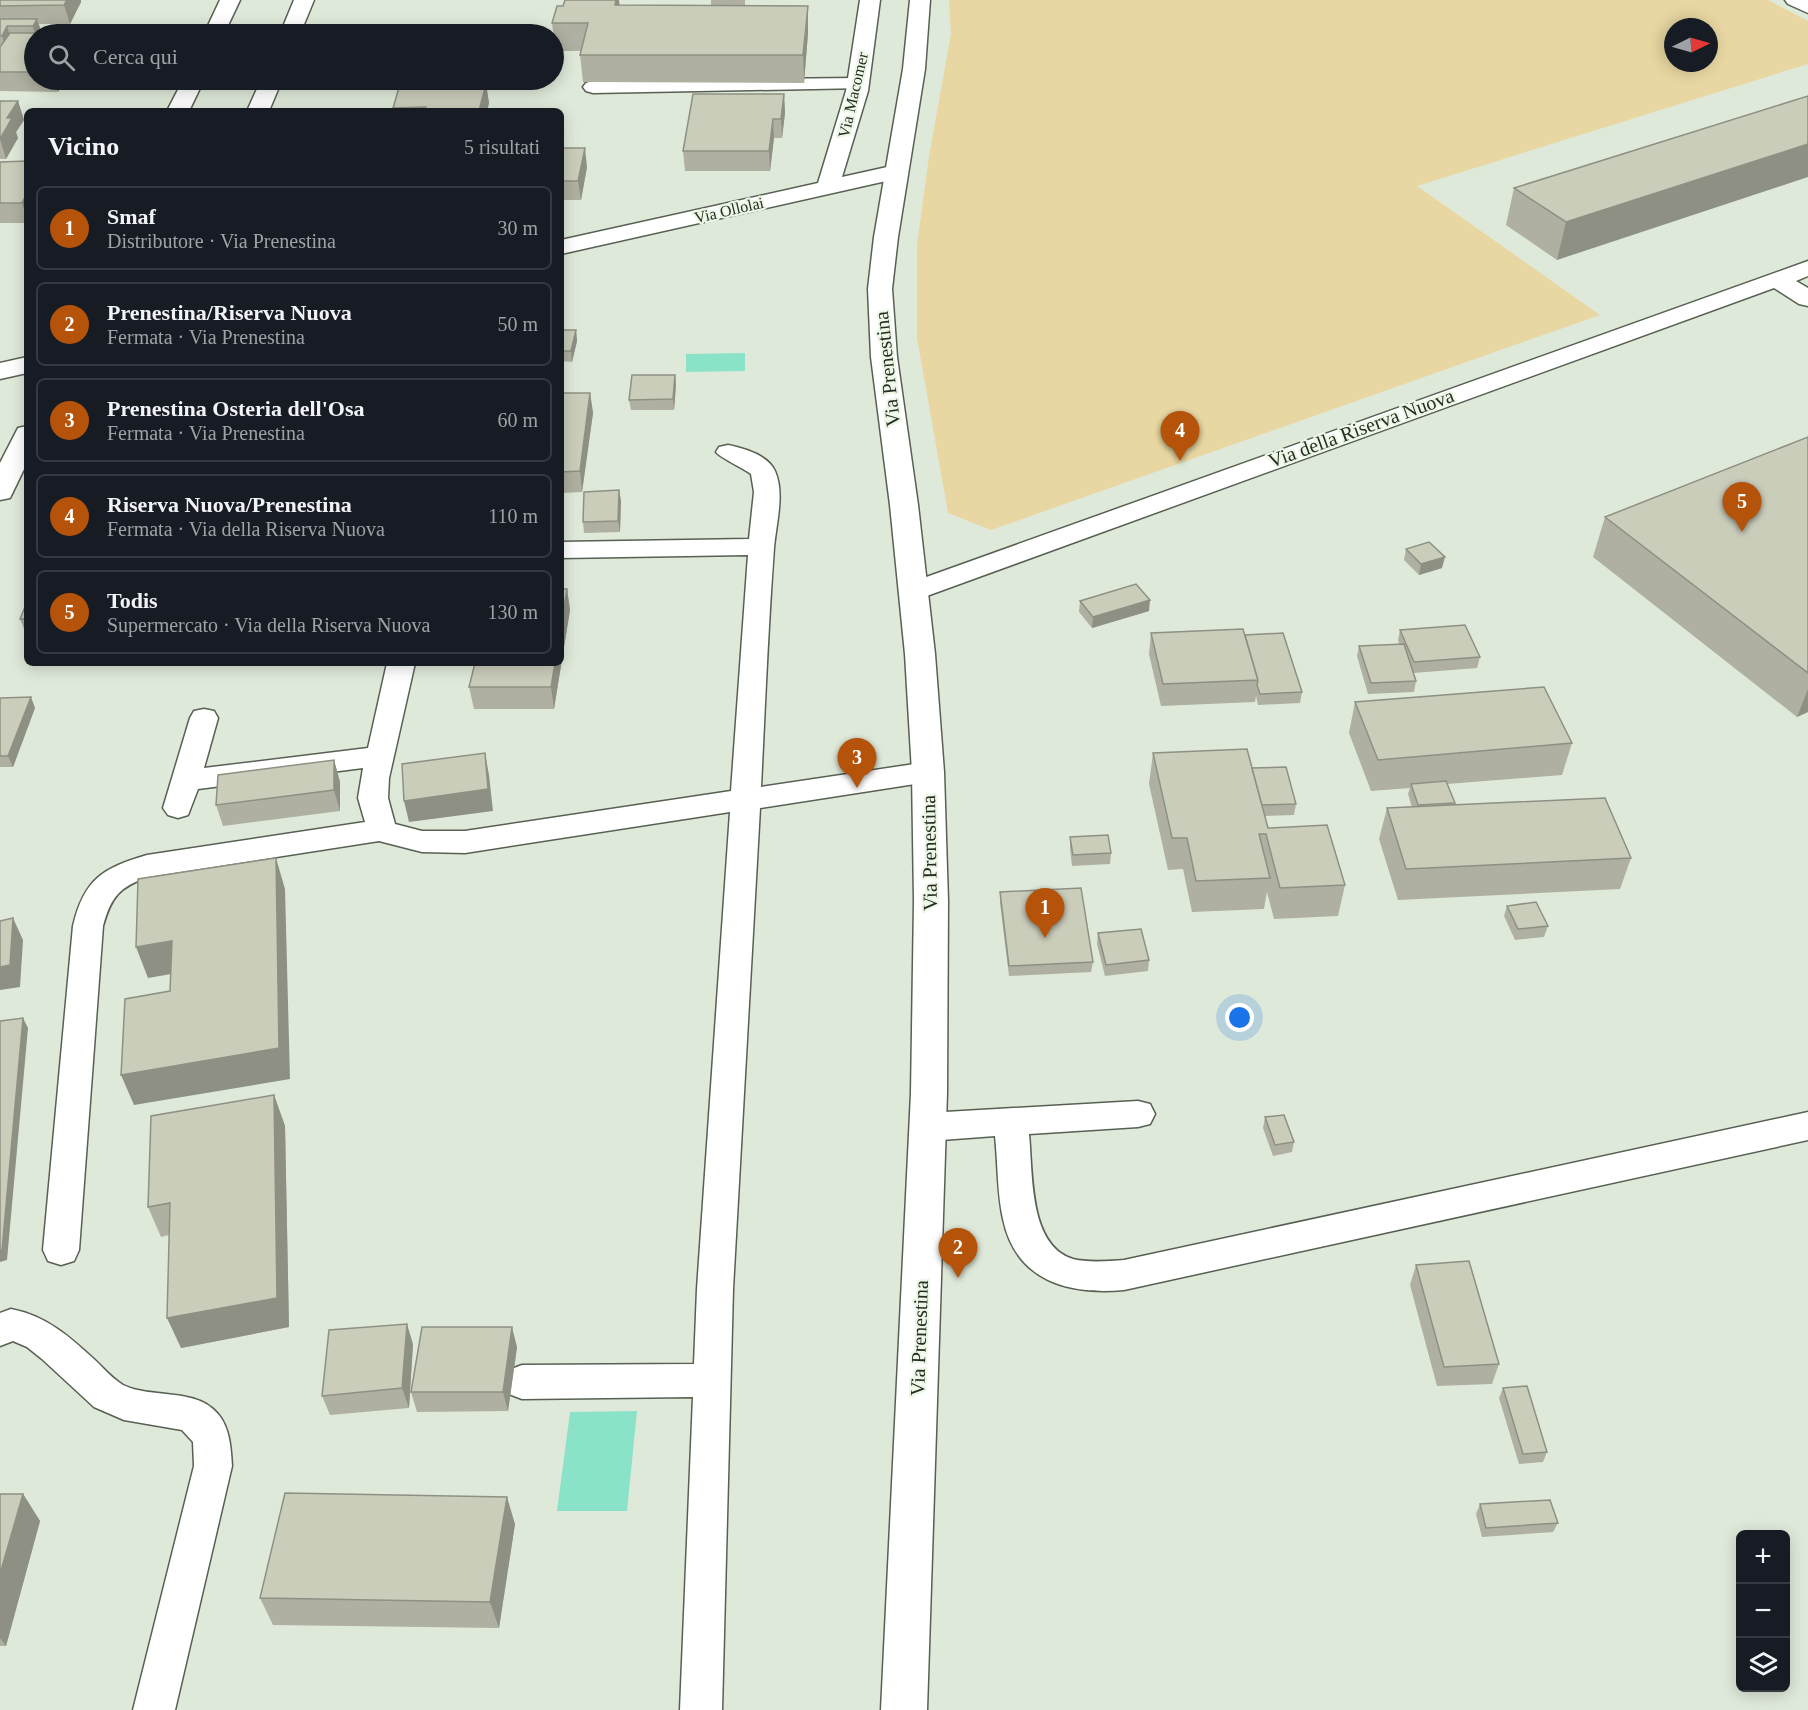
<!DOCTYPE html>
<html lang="it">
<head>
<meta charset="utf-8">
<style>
  body { margin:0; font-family:"Times New Roman",serif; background:#20242c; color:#f1f3f6 }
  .controls { position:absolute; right:18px; bottom:18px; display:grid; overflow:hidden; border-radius:9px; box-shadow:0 3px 15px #0003 }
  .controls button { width:54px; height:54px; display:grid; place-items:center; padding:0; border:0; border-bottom:2px solid #363941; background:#171b24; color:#f1f3f6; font:30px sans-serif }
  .compass { position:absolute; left:1664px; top:18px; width:54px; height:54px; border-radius:50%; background:#171b24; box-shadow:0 3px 15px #0003; rotate:85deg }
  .you { position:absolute; left:1240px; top:1018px; width:21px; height:21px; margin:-15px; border:4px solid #fff; border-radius:50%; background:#1a73e8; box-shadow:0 0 0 9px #1a73e833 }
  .badge { display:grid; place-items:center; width:39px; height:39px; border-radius:50%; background:#b45309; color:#fff; font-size:20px; font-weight:700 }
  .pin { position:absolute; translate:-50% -50px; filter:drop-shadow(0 2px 3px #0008) }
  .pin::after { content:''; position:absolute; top:32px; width:21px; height:18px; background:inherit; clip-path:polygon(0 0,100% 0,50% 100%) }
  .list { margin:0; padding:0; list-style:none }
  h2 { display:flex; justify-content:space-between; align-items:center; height:78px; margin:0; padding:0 24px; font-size:26px }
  h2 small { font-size:20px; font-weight:400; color:#9ea1a6 }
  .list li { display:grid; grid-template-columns:39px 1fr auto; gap:18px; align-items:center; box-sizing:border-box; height:84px; margin:0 12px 12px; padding:0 12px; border:2px solid #363941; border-radius:9px }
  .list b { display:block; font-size:22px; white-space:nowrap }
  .list p { margin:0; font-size:20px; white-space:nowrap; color:#9ea1a6 }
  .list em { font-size:20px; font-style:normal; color:#9ea1a6 }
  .icon { flex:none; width:33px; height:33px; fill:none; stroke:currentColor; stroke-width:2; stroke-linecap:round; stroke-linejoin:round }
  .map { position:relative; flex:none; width:1808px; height:1710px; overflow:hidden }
  .search { position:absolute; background:#171b24; box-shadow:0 3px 15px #0003; left:24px; top:24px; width:540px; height:66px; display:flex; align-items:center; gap:15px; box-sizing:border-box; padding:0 21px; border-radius:33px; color:#9ea1a6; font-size:22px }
  .panel { position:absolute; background:#171b24; box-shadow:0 3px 15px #0003; left:24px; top:108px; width:540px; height:558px; border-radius:9px }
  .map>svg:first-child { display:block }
</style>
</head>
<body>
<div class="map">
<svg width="1808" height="1710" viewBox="0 0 1808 1710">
  <rect width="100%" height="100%" fill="#dfe9d9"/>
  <path fill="#e8d7a2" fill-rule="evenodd" d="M 949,0 L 1768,0 L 1808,21 L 1808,64 L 1417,186 L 1600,315 L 991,530 L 948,513 L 917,338 L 917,245 L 929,156 L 951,34 ZM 1673,27 L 1709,27 L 1709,63 L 1673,63 Z"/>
  <g fill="#8ae3c9">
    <path d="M 745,353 L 745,371 L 686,372 L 686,354 Z"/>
    <path d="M 637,1411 L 627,1511 L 557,1511 L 570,1412 Z"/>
  </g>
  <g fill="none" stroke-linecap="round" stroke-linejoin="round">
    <g stroke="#576052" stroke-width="3">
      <g id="service">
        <path d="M 1785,0 L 1808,0 L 1808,13 L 1788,4 Z"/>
        <path d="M 858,78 L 865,80 L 868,84 L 865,88 L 593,93 L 586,91 L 583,87 L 586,83 L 593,81 Z"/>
        <path d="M 728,445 C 743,448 768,455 775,471 C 785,494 776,524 774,548 C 768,628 765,707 761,787 L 928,762 L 938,765 L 942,772 L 938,779 L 928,782 L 760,808 L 733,1289 L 722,1710 L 680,1710 L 693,1397 L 522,1399 L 509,1394 L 503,1382 L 509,1370 L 522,1365 L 694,1364 L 697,1289 L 730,812 L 465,853 L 422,852 L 379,841 L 148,877 C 119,887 111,897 103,926 L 79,1250 L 74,1261 L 61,1265 L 48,1261 L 43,1250 L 73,926 C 84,879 103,868 147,855 L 365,822 L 358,798 L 363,768 L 198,789 L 188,815 L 178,818 L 168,815 L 163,808 L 190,718 L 194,711 L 204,709 L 214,711 L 218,718 L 204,768 L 368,748 L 387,663 L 415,663 L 389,778 L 388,798 L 395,824 L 422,831 L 465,831 L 731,791 L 748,555 L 561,558 L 561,542 L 749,539 L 754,492 L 751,474 C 743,468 719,457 716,452 L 719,447 Z"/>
        <path d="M 1138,1101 L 1150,1104 L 1155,1114 L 1150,1124 L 1138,1127 L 1029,1134 C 1033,1172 1028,1245 1073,1259 C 1089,1263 1108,1261 1124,1260 L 1808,1112 L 1808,1140 L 1124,1290 C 1068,1295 1016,1281 1003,1219 C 997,1193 998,1163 995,1136 L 928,1141 L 916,1137 L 911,1127 L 916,1117 L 928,1113 Z"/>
        <path d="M 11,1309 C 47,1316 70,1337 96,1361 C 104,1369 113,1379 123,1385 C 151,1399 196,1387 218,1414 C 230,1428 231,1449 232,1466 L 175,1710 L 133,1710 L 194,1466 L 193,1442 L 182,1430 L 124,1420 L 94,1407 L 42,1359 L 27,1347 L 13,1341 L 0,1346 L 0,1313 Z"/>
      </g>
    </g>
    <g stroke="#576052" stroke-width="3">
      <g id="minor">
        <path d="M 220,0 L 240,0 L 224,34 L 204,34 Z"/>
        <path d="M 294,0 L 314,0 L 300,34 L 280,34 Z"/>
        <path d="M 860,0 L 880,0 L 868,91 L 842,177 L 896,165 L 904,167 L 907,172 L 904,177 L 561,254 L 561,240 L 818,183 L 846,91 Z"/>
        <path d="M 183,80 L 204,80 L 189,111 L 167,111 Z"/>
        <path d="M 261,80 L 282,80 L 269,111 L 247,111 Z"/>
        <path d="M 1808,261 L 1808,276 L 1796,281 L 1808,288 L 1808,306 L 1799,304 L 1774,288 L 924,597 L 914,600 L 904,597 L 899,591 L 904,585 Z"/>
        <path d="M 27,357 L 27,373 L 0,379 L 0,363 Z"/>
        <path d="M 27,426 L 27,463 L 10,498 L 0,500 L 0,463 L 18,428 Z"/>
      </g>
    </g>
    <g stroke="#576052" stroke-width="3">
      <path id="secondary" d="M 910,0 L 930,0 L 925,69 L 898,237 L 892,289 L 897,357 L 918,505 L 935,654 L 944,772 L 948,901 L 947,1093 L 927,1710 L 881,1710 L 911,1093 L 914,901 L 912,772 L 905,654 L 890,505 L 871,357 L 868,289 L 874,237 L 903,69 Z"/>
    </g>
    <use href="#service" fill="#fff" fill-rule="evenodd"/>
    <use href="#minor" fill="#fff" fill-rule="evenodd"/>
    <use href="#secondary" fill="#fff" fill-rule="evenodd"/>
  </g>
  <g fill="#afb0a1">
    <path d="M 0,0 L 81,2 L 70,24 L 39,24 L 40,28 L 37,33 L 77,33 L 78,34 L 34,34 L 34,80 L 65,80 L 58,92 L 0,91 L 0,47 L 1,45 L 0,45 Z"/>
    <path d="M 711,0 L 745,0 L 745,5 L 808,6 L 808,33 L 804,83 L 583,82 L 580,55 L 581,51 L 556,51 L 552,23 L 711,5 Z"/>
    <path d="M 386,80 L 525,80 L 387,83 Z"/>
    <path d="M 486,84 L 489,103 L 487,111 L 394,111 L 393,108 Z"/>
    <path d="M 784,94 L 785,113 L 782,138 L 774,138 L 770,171 L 685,171 L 683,151 Z"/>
    <path d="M 1808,96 L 1557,260 L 1506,225 L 1514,188 Z"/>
    <path d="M 0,101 L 18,101 L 24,120 L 16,132 L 18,138 L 6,159 L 0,159 Z"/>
    <path d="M 561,148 L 587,167 L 581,200 L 561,200 Z"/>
    <path d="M 27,161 L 27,223 L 0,223 L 0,162 Z"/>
    <path d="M 561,330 L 576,330 L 577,341 L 572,362 L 561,361 Z"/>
    <path d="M 675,375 L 676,385 L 674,410 L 631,410 L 629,400 Z"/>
    <path d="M 561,393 L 590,393 L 593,413 L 582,492 L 561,493 Z"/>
    <path d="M 1808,437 L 1808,712 L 1797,717 L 1593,557 L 1605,517 Z"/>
    <path d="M 619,490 L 621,501 L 620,532 L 584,533 L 583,522 Z"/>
    <path d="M 1406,549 L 1442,568 L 1419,575 L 1404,560 Z"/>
    <path d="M 567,589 L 570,610 L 554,709 L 474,709 L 469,687 Z"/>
    <path d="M 1080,601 L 1149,611 L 1092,628 L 1079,612 Z"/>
    <path d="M 27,602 L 27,629 L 24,629 L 20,619 Z"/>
    <path d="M 1400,630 L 1480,657 L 1477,668 L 1413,673 L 1416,681 L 1414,692 L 1368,694 L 1357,656 L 1359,646 L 1399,644 L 1398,640 Z"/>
    <path d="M 1151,633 L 1245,635 L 1302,692 L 1300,703 L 1258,705 L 1256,696 L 1255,702 L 1161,706 L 1149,654 Z"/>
    <path d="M 0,698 L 35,708 L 13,767 L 0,767 Z"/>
    <path d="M 1355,702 L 1572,743 L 1562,775 L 1447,784 L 1455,803 L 1454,805 L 1631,858 L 1620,889 L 1398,900 L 1379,839 L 1387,808 L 1412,807 L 1408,794 L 1410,788 L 1371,791 L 1349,733 Z"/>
    <path d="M 1153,753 L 1252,768 L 1296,804 L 1294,815 L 1265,816 L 1268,828 L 1345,885 L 1338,916 L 1274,919 L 1267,892 L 1264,909 L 1192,912 L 1183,869 L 1168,870 L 1149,784 Z"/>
    <path d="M 334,760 L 340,782 L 340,811 L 223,826 L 216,805 Z"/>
    <path d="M 1070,837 L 1111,853 L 1110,864 L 1072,866 L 1070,848 Z"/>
    <path d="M 1000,892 L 1093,962 L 1091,972 L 1009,976 L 1000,903 Z"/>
    <path d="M 1507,906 L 1548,926 L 1544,937 L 1515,940 L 1504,916 Z"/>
    <path d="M 1098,933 L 1149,960 L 1148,971 L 1105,976 L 1097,944 Z"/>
    <path d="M 274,1095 L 285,1126 L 289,1327 L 181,1348 L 169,1235 L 161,1237 L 148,1207 Z"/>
    <path d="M 1265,1117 L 1294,1142 L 1292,1152 L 1273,1156 L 1263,1128 Z"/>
    <path d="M 1416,1265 L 1499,1364 L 1492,1384 L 1437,1386 L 1410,1285 Z"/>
    <path d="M 413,1344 L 409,1408 L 330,1415 L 322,1396 Z"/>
    <path d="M 517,1347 L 508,1411 L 417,1412 L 411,1392 Z"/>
    <path d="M 1503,1388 L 1547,1452 L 1543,1462 L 1519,1464 L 1499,1398 Z"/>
    <path d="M 0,1494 L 23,1494 L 40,1521 L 6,1646 L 0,1646 Z"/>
    <path d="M 1480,1504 L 1558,1523 L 1553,1532 L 1482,1537 L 1476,1514 Z"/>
    <path d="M 515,1524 L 499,1628 L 273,1625 L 260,1598 Z"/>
  </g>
  <g fill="#8e9083">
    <path d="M 67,0 L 81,0 L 81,2 L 70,24 L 64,5 Z"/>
    <path d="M 616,0 L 619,0 L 621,19 L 615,5 Z"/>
    <path d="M 808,6 L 808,33 L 804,83 L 803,55 Z"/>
    <path d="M 37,19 L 40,28 L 35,34 L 33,26 Z"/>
    <path d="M 368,25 L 369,34 L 364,34 Z"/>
    <path d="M 7,26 L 10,36 L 5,45 L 2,36 Z"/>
    <path d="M 54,80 L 65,80 L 58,92 Z"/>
    <path d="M 486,84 L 489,103 L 487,111 L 479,111 Z"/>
    <path d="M 784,94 L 785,113 L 782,138 L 781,119 Z"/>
    <path d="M 18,101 L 24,120 L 16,132 L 18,138 L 6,159 L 0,139 L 7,118 Z"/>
    <path d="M 773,119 L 774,138 L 770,171 L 769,151 Z"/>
    <path d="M 1808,144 L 1808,177 L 1557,260 L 1566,222 Z"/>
    <path d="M 585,148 L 587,167 L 581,200 L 578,181 Z"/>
    <path d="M 27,193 L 27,217 L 22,203 Z"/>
    <path d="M 576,330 L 577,341 L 572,362 L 571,351 Z"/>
    <path d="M 675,375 L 676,385 L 674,410 L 673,399 Z"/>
    <path d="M 590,393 L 593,413 L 582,492 L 580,471 Z"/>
    <path d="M 619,490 L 621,501 L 620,532 L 618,521 Z"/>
    <path d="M 1445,557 L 1442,568 L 1419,575 L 1421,564 Z"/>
    <path d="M 567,589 L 570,610 L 554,709 L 551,687 L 555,663 L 561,663 L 561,625 Z"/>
    <path d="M 1150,600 L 1149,611 L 1092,628 L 1093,617 Z"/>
    <path d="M 1808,689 L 1808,712 L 1797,717 Z"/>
    <path d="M 31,697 L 35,708 L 13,767 L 8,756 Z"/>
    <path d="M 485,753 L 489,775 L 493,811 L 409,822 L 404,801 Z"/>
    <path d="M 334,760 L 340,782 L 340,811 L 334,790 Z"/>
    <path d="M 276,858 L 285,889 L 290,1079 L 134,1105 L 121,1075 Z"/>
    <path d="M 13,918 L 23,940 L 20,987 L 0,990 L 0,967 Z"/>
    <path d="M 172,941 L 183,972 L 148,978 L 136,947 Z"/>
    <path d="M 23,1018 L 28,1028 L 7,1260 L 0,1262 L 0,1250 Z"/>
    <path d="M 274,1095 L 285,1126 L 289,1327 L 181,1348 L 167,1318 Z"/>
    <path d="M 407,1324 L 413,1344 L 409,1408 L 402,1388 Z"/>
    <path d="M 512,1327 L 517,1347 L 508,1411 L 503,1392 Z"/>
    <path d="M 23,1494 L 40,1521 L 6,1646 L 0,1638 L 0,1574 Z"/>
    <path d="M 507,1497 L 515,1524 L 499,1628 L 490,1602 Z"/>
  </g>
  <g fill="#cbcdbb" stroke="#8e9083" stroke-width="1.5">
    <path d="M 0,0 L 67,0 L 64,5 L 0,6 Z"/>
    <path d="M 565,0 L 616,0 L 615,5 L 808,6 L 803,55 L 580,55 L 588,23 L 552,23 L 557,6 L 563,6 Z"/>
    <path d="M 0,19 L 37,19 L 33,26 L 7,26 L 2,36 L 0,36 Z"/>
    <path d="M 312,25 L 368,25 L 364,34 L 308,34 Z"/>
    <path d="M 496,25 L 495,29 L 516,28 L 515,34 L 399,34 L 400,31 L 427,30 L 429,26 Z"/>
    <path d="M 10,33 L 77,33 L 76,34 L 34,34 L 34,72 L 0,72 L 0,47 Z"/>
    <path d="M 400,84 L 486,84 L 479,111 L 425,111 L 426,107 L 393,108 Z"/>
    <path d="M 693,94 L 784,94 L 781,119 L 773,119 L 769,151 L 683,151 Z"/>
    <path d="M 1808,96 L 1808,144 L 1566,222 L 1514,188 Z"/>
    <path d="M 0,101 L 18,101 L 7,118 L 12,118 L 0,139 Z"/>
    <path d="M 561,148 L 585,148 L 578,181 L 561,181 Z"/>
    <path d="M 27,161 L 27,193 L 22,203 L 0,203 L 0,162 Z"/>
    <path d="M 561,330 L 576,330 L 571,351 L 561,351 Z"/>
    <path d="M 632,375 L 675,375 L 673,399 L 629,400 Z"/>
    <path d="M 561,393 L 590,393 L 580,471 L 561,472 Z"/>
    <path d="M 1808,437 L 1808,673 L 1605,517 Z"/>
    <path d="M 619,490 L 618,521 L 583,522 L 584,492 Z"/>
    <path d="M 1429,542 L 1445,557 L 1421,564 L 1406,549 Z"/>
    <path d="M 1136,584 L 1150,600 L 1093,617 L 1080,601 Z"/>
    <path d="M 561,589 L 567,589 L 561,625 Z"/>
    <path d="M 27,602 L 27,619 L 20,619 Z"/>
    <path d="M 1465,625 L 1480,657 L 1414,662 L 1400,630 Z"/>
    <path d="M 1243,629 L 1258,680 L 1163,684 L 1151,633 Z"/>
    <path d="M 1283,633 L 1302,692 L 1260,694 L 1257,685 L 1258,680 L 1245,635 Z"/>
    <path d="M 1404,644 L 1416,681 L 1371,683 L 1359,646 Z"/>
    <path d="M 475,663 L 555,663 L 551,687 L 469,687 Z"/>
    <path d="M 1544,687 L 1572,743 L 1378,760 L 1355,702 Z"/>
    <path d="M 31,697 L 8,756 L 0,756 L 0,698 Z"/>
    <path d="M 1247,749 L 1268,828 L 1327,825 L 1345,885 L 1280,888 L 1266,834 L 1259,834 L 1270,878 L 1196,881 L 1187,838 L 1172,838 L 1153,753 Z"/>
    <path d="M 485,753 L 488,789 L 404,801 L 402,764 Z"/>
    <path d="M 334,760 L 334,790 L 216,805 L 218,775 Z"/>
    <path d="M 1286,767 L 1296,804 L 1262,805 L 1252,768 Z"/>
    <path d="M 1446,781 L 1455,803 L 1418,805 L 1411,784 Z"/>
    <path d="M 1605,798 L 1631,858 L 1406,869 L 1387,808 Z"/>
    <path d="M 1108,835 L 1111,853 L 1073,855 L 1070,837 Z"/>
    <path d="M 276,858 L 279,1048 L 121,1075 L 125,999 L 170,991 L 172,941 L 136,947 L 138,879 Z"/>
    <path d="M 1081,888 L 1093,962 L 1009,966 L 1000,892 Z"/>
    <path d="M 1536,902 L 1548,926 L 1518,929 L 1507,906 Z"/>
    <path d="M 13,918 L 10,965 L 0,967 L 0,921 Z"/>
    <path d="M 1141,929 L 1149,960 L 1106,965 L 1098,933 Z"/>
    <path d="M 23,1018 L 2,1250 L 0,1250 L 0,1021 Z"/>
    <path d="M 274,1095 L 277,1298 L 167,1318 L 170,1203 L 148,1207 L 151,1116 Z"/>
    <path d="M 1284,1115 L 1294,1142 L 1275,1145 L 1265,1117 Z"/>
    <path d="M 1469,1261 L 1499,1364 L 1444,1367 L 1416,1265 Z"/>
    <path d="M 407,1324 L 402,1388 L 322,1396 L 329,1330 Z"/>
    <path d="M 422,1327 L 512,1327 L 503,1392 L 411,1392 Z"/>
    <path d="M 1527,1386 L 1547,1452 L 1523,1454 L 1503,1388 Z"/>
    <path d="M 285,1493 L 507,1497 L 490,1602 L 260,1598 Z"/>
    <path d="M 0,1494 L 23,1494 L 0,1574 Z"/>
    <path d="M 1550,1500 L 1558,1523 L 1486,1528 L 1480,1504 Z"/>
  </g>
  <g text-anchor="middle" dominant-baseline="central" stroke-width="4.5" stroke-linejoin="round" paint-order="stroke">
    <g font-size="16" fill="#272b24" stroke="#ecf7e6">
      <text transform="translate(853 95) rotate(-77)">Via Macomer</text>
      <text transform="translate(729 210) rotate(-13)">Via Ollolai</text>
    </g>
    <g font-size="20" fill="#272b24" stroke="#ecf7e6">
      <text transform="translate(887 369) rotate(-96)">Via Prenestina</text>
      <text transform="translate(1361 428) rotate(-20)">Via della Riserva Nuova</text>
      <text transform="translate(929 853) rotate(-91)">Via Prenestina</text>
      <text transform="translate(919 1338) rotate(-88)">Via Prenestina</text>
    </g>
  </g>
</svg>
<div class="controls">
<button>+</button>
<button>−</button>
<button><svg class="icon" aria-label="layers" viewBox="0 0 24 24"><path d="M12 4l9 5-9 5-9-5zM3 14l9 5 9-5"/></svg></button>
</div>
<svg class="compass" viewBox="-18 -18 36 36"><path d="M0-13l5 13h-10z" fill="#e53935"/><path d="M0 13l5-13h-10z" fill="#9ea1a6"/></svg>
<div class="you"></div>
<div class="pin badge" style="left:1045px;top:938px">1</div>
<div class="pin badge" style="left:958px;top:1278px">2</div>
<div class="pin badge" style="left:857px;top:788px">3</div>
<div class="pin badge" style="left:1180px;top:461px">4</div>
<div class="pin badge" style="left:1742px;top:532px">5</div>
<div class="search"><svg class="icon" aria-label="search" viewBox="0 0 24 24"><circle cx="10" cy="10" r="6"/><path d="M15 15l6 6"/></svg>Cerca qui</div>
<section class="panel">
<h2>Vicino<small>5 risultati</small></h2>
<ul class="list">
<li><span class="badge">1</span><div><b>Smaf</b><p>Distributore · Via Prenestina</p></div><em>30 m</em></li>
<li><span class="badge">2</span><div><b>Prenestina/Riserva Nuova</b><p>Fermata · Via Prenestina</p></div><em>50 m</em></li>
<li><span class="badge">3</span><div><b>Prenestina Osteria dell'Osa</b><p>Fermata · Via Prenestina</p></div><em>60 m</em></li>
<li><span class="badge">4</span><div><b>Riserva Nuova/Prenestina</b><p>Fermata · Via della Riserva Nuova</p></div><em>110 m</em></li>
<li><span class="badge">5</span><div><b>Todis</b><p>Supermercato · Via della Riserva Nuova</p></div><em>130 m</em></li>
</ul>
</section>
</div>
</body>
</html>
